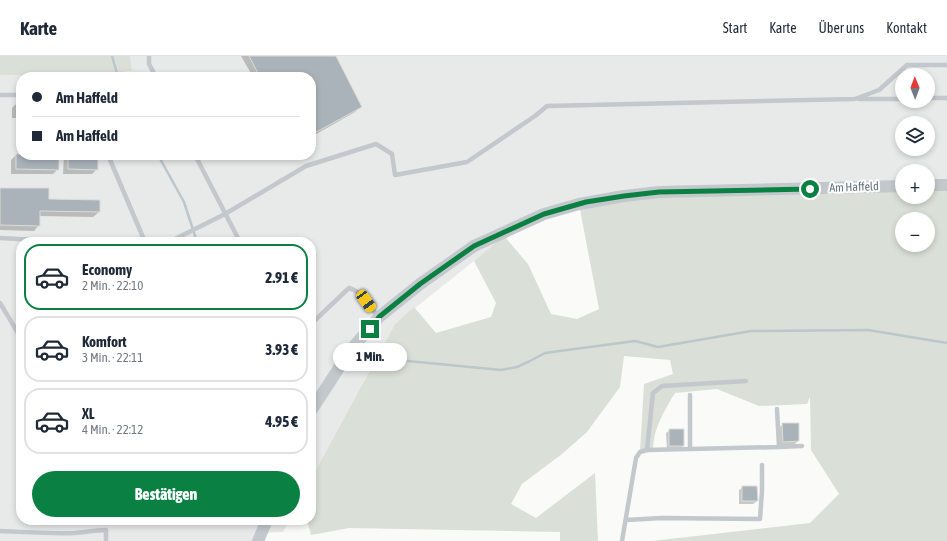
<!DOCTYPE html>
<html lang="de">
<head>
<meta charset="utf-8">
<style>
  body { margin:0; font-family:"Asap Condensed",sans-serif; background:#f6f6f7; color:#1f2937; height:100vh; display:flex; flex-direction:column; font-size:15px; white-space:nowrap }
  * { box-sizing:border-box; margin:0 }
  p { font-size:13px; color:#747a83 }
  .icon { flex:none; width:22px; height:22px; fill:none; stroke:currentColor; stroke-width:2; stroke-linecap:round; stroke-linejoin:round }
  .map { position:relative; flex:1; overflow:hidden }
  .details { position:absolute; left:16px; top:181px; width:300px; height:288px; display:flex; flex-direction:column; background:#fff; border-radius:16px; box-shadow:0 2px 6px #0003 }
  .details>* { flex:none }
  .banner { position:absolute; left:16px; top:16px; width:300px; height:88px; border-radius:16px; box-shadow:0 2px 6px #0003; display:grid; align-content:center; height:88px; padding:0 16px; background:#fff }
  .needle { width:26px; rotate:359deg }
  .fabs { position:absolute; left:895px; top:12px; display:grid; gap:8px }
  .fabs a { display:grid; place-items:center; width:40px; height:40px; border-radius:50%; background:#fff; box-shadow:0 2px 6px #0003; font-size:20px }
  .end { position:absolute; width:18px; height:18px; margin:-9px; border:5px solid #0b8043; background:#fff; box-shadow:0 0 0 2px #fff }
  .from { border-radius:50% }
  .bubble { position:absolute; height:28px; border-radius:14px; background:#fff; box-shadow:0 2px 6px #0003; font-size:13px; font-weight:800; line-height:28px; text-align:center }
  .car { position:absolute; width:12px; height:24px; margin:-12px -6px; border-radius:5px; box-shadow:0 0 3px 1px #0007; background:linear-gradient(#f5c518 24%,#345 0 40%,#f5c518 0 76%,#345 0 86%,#f5c518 0) }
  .banner b { display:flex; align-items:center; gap:14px; height:38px; font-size:15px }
  .banner b+b { border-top:1px solid #e0e1e3 }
  .banner i { width:10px; height:10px; background:#1f2937 }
  ul { padding:7px 0 0; list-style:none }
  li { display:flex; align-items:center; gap:12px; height:66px; margin:0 8px 6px; padding:0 8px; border:2px solid #e0e1e3; border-radius:16px }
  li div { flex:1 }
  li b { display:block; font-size:15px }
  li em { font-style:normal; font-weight:800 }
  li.selected { border-color:#0b8043 }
  li>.icon { width:36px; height:36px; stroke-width:1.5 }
  .button { display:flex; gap:8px; margin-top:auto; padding:8px 16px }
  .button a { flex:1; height:46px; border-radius:24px; background:#0b8043; color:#fff; font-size:16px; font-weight:800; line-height:46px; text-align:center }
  header { display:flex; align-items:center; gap:24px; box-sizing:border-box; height:56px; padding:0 20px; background:#fff; border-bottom:1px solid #e0e1e3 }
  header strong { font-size:19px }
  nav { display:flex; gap:22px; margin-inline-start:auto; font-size:14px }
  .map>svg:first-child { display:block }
  .built { fill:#e8e9e9; fill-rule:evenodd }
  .green { fill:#dadfd7; fill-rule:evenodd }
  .shadow { fill:#0003 }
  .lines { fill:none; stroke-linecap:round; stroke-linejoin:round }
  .stream { stroke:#bbc7cb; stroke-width:2.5 }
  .building { fill:#aab3b9; stroke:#dcdcda }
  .service { stroke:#c3c8cc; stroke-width:4.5 }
  .tertiary { stroke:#c3c8cc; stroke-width:12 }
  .route { stroke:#0b8043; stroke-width:5 }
  .labels { text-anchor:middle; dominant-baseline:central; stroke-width:4; stroke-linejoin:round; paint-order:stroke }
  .street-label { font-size:12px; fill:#657683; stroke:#fff }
</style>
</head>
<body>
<header>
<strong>Karte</strong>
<nav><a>Start</a><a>Karte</a><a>Über uns</a><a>Kontakt</a></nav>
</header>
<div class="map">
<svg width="947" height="485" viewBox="0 0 947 485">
  <rect width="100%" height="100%" fill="#fafaf8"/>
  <path class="built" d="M130 0H947V129H928V115H902V130L624 140 519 169 395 268 311 423V186H21V464H289L283 476 262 477 258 485H0V19L62 21H21V99H311V21H79L132 15ZM902 19H928V45H902ZM902 67H928V93H902Z"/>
  <path class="green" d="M0 0H130L132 15 79 21 0 19Z
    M928 129H947V485H652L810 467 839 438 811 394 810 341 807 348 759 350 717 333 675 337C664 355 653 373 653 394L640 396 644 328 673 318 670 304 624 300 620 331 587 376 562 398 522 428 511 448 536 462 595 417 598 485H560V476L349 472 311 479 307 464H311V423L395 268 414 251 436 277 491 261 496 247 474 205 504 180 528 208 551 258 577 263 599 253 579 148 624 140 902 130V141H928ZM902 163H928V189H902Z"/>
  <path class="shadow" d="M241 0H334L361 50 355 56 311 81V21H253Z
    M17 47H21V62H12V52Z
    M16 99 58 113 53 118H11V104Z
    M64 99H97V113L92 118H63Z
    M0 132 48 144 99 156 93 161 39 160V169L34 175 0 174Z
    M783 368 798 385 793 390 778 391 777 374Z
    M670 374 683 390 680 393H667L666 377Z
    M743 431 757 445 753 448H739V434Z"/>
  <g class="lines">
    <path class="stream" d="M112 0 118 21
      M158 99 184 146 197 186
      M369 305 387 303 501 314 517 311 528 306 545 297 635 285 658 291 751 275 868 274 947 287"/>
  </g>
  <path class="building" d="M249 0H336L362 51 311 79V21H260Z
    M17 46H21V57H17Z
    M16 98 59 99V114L16 113Z
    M68 99H98V114L68 113Z
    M0 132H49V143L100 144V156L40 155V170L0 169Z
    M782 367H799V385L783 386Z
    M669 373H684V390H669Z
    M742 430H757L758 445H742Z"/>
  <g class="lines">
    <path class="service" d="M149 0V8L156 21
      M0 39H21
      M928 42H947
      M859 43H902
      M108 99 145 186
      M195 99 240 186
      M0 182 74 186
      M169 186 225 158 306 110 376 88 392 98 395 119 467 106 535 60 547 50 855 43 879 34 907 9H947
      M0 247 21 282
      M311 268 349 232C363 236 369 251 379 261
      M777 353 779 391 802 390
      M690 393V339
      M647 394 779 391
      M626 464 662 462 760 463 762 435V409
      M0 475C25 476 50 478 75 477 86 476 96 474 106 474V485
      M622 485 636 402 640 396 647 394 653 337 662 330 746 325"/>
    <path class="tertiary" d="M928 129H947
      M311 355 350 295 379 261 420 228 474 190 544 158 579 148 624 140 659 136 902 130
      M258 485 267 464"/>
  </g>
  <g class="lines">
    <path class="route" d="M370 273 379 261 420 228 474 190 544 158 586 146 624 140 659 136 810 133"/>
  </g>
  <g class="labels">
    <g class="street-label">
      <text transform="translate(854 131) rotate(-2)">Am Haffeld</text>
    </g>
  </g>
</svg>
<div class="fabs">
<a><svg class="needle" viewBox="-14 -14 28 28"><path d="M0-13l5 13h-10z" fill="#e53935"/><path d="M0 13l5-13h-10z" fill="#747a83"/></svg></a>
<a><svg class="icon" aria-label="layers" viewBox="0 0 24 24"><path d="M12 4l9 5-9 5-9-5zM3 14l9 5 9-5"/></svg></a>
<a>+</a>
<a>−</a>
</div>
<i class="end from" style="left:810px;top:133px"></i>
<i class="end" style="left:370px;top:273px"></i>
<div class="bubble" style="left:333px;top:287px;width:74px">1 Min.</div>
<i class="car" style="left:366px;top:245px;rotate:144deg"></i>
<div class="banner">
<b><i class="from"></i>Am Haffeld</b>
<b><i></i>Am Haffeld</b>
</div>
<section class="details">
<ul>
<li class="selected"><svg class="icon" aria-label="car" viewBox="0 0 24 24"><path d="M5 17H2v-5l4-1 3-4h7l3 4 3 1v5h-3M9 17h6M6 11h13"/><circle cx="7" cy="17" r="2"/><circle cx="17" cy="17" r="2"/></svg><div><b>Economy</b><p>2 Min. · 22:10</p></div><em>2.91 €</em></li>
<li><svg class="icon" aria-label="car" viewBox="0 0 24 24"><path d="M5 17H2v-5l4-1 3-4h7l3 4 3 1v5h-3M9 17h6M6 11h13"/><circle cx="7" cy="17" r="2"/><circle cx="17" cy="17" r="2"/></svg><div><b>Komfort</b><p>3 Min. · 22:11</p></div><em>3.93 €</em></li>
<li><svg class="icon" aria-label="car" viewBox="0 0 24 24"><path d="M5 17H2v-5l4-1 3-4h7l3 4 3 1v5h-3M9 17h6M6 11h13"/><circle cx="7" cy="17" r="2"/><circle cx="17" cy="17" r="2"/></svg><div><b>XL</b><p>4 Min. · 22:12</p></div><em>4.95 €</em></li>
</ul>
<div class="button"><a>Bestätigen</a></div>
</section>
</div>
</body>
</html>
